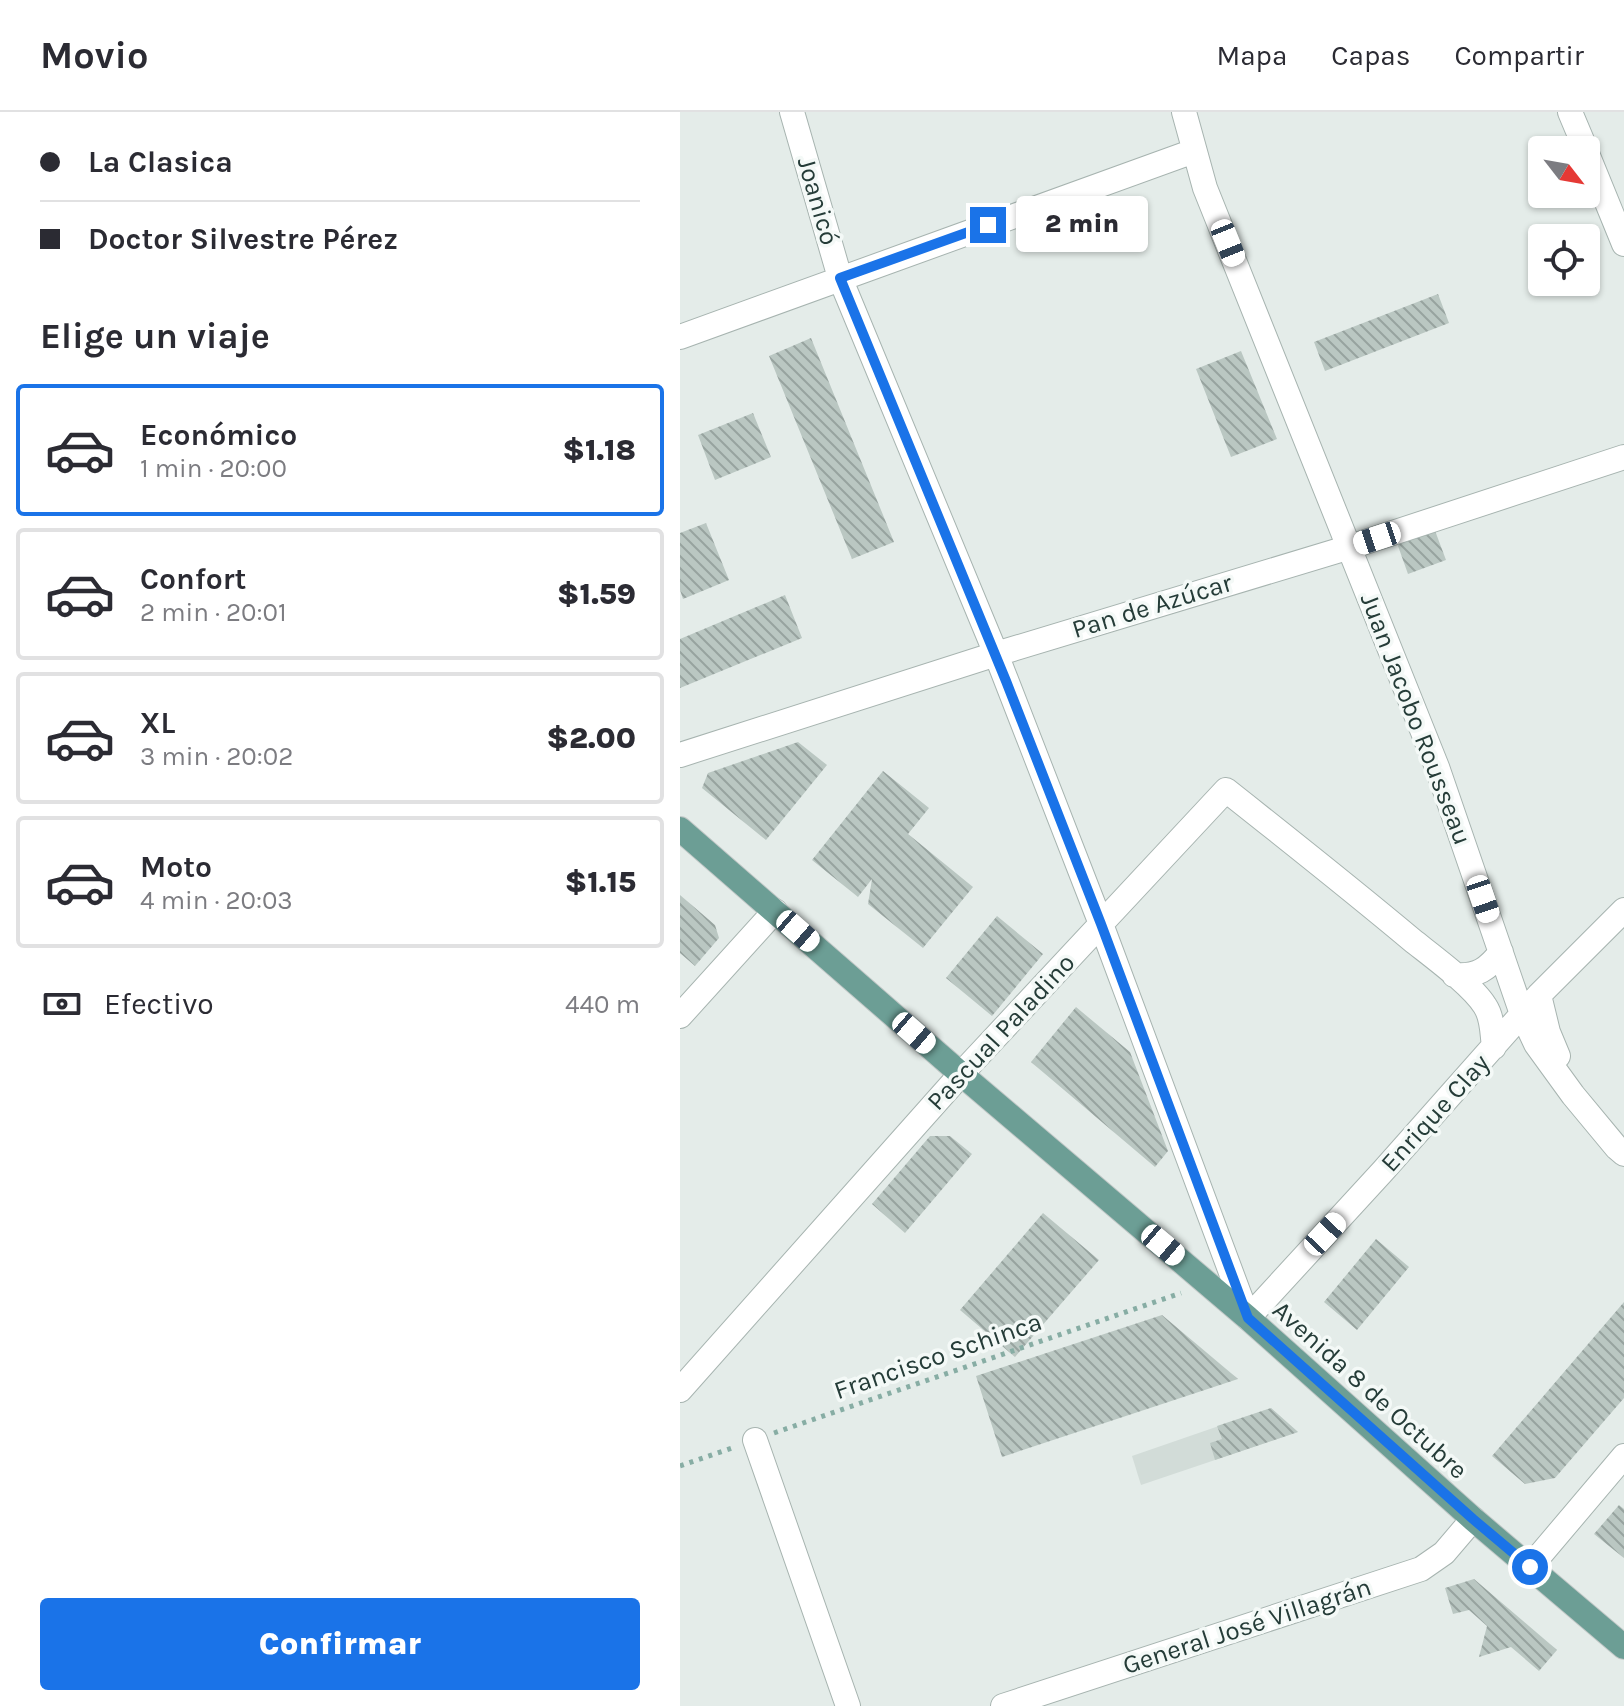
<!DOCTYPE html>
<html lang="es">
<head>
<meta charset="utf-8">
<style>
  body { margin:0; font-family:Karla,sans-serif; background:#f2f2f3; color:#2b2b33; height:100vh; display:flex; flex-direction:column; font-size:30px; white-space:nowrap }
  * { box-sizing:border-box; margin:0 }
  p { font-size:26px; color:#7c7c81 }
  .icon { flex:none; width:44px; height:44px; fill:none; stroke:currentColor; stroke-width:2; stroke-linecap:round; stroke-linejoin:round }
  .map { position:relative; flex:1; overflow:hidden }
  .details { display:flex; flex-direction:column; background:#fff; width:680px }
  .details>* { flex:none }
  .banner { display:grid; align-content:center; height:176px; padding:0 40px; background:#fff }
  .needle { width:52px; rotate:121deg }
  .buttons { position:absolute; left:848px; top:24px; display:grid; gap:16px }
  .buttons a { display:grid; place-items:center; width:72px; height:72px; border-radius:8px; background:#fff; box-shadow:0 2px 6px #0004; font-size:40px }
  .end { position:absolute; width:36px; height:36px; margin:-18px; border:10px solid #1a73e8; background:#fff; box-shadow:0 0 0 4px #fff }
  .from { border-radius:50% }
  .bubble { position:absolute; height:56px; border-radius:8px; background:#fff; box-shadow:0 2px 6px #0004; font-size:26px; font-weight:800; line-height:56px; text-align:center }
  .car { position:absolute; width:24px; height:48px; margin:-24px -12px; border-radius:10px; box-shadow:0 0 6px 2px #0007; background:linear-gradient(#fff 24%,#345 0 40%,#fff 0 76%,#345 0 86%,#fff 0) }
  .banner b { display:flex; align-items:center; gap:28px; height:76px; font-size:30px }
  .banner b+b { border-top:2px solid #e1e1e2 }
  .banner i { width:20px; height:20px; background:#2b2b33 }
  ul { padding:0; list-style:none }
  li { display:flex; align-items:center; gap:24px; height:132px; margin:0 16px 12px; padding:0 24px; border:4px solid #e1e1e2; border-radius:8px }
  li div { flex:1 }
  li b { display:block; font-size:30px }
  li em { font-style:normal; font-weight:800 }
  li.selected { border-color:#1a73e8 }
  li>.icon { width:72px; height:72px; stroke-width:1.5 }
  h2 { padding:0 40px; font-size:36px; line-height:96px }
  .pay { display:flex; align-items:center; gap:20px; height:88px; padding:0 40px; font-size:30px }
  .pay p { margin-inline-start:auto }
  .button { display:flex; gap:16px; margin-top:auto; padding:16px 40px }
  .button a { flex:1; height:92px; border-radius:8px; background:#1a73e8; color:#fff; font-size:32px; font-weight:800; line-height:92px; text-align:center }
  header { display:flex; align-items:center; gap:48px; box-sizing:border-box; height:112px; padding:0 40px; background:#fff; border-bottom:2px solid #e1e1e2 }
  header strong { font-size:38px }
  nav { display:flex; gap:44px; margin-inline-start:auto; font-size:28px }
  main { display:flex; flex:1; min-height:0 }
  .map>svg:first-child { display:block }
  .built { fill:#d2dcd8 }
  .building { fill:url(#building-back-hatch) }
  .lines { fill:none; stroke-linecap:round; stroke-linejoin:round }
  .minor-casing { stroke:#a7b4b0; stroke-width:26 }
  .major-casing { stroke:#c2c8c7; stroke-width:26 }
  .path { stroke:#87ada4; stroke-width:5; stroke-dasharray:4 6; stroke-linecap:butt }
  .minor { stroke:#fff; stroke-width:24 }
  .major { stroke:#6c9e95; stroke-width:24 }
  .route { stroke:#1a73e8; stroke-width:10 }
  .labels { text-anchor:middle; dominant-baseline:central; stroke-width:7; stroke-linejoin:round; paint-order:stroke }
  .street-label { font-size:26px; fill:#253c38; stroke:#f4f9f7 }
</style>
</head>
<body>
<header>
<strong>Movio</strong>
<nav><a>Mapa</a><a>Capas</a><a>Compartir</a></nav>
</header>
<main>
<section class="details">
<div class="banner">
<b><i class="from"></i>La Clasica</b>
<b><i></i>Doctor Silvestre Pérez</b>
</div>
<h2>Elige un viaje</h2>
<ul>
<li class="selected"><svg class="icon" aria-label="car" viewBox="0 0 24 24"><path d="M5 17H2v-5l4-1 3-4h7l3 4 3 1v5h-3M9 17h6M6 11h13"/><circle cx="7" cy="17" r="2"/><circle cx="17" cy="17" r="2"/></svg><div><b>Económico</b><p>1 min · 20:00</p></div><em>$1.18</em></li>
<li><svg class="icon" aria-label="car" viewBox="0 0 24 24"><path d="M5 17H2v-5l4-1 3-4h7l3 4 3 1v5h-3M9 17h6M6 11h13"/><circle cx="7" cy="17" r="2"/><circle cx="17" cy="17" r="2"/></svg><div><b>Confort</b><p>2 min · 20:01</p></div><em>$1.59</em></li>
<li><svg class="icon" aria-label="car" viewBox="0 0 24 24"><path d="M5 17H2v-5l4-1 3-4h7l3 4 3 1v5h-3M9 17h6M6 11h13"/><circle cx="7" cy="17" r="2"/><circle cx="17" cy="17" r="2"/></svg><div><b>XL</b><p>3 min · 20:02</p></div><em>$2.00</em></li>
<li><svg class="icon" aria-label="car" viewBox="0 0 24 24"><path d="M5 17H2v-5l4-1 3-4h7l3 4 3 1v5h-3M9 17h6M6 11h13"/><circle cx="7" cy="17" r="2"/><circle cx="17" cy="17" r="2"/></svg><div><b>Moto</b><p>4 min · 20:03</p></div><em>$1.15</em></li>
</ul>
<div class="pay"><svg class="icon" aria-label="cash" viewBox="0 0 24 24"><path d="M3 7h18v10H3z"/><circle cx="12" cy="12" r="2"/></svg>Efectivo<p>440 m</p></div>
<div class="button"><a>Confirmar</a></div>
</section>
<div class="map">
<svg width="944" height="1594" viewBox="0 0 944 1594">
  <defs>
    <pattern id="building-back-hatch" width="6" height="6" patternUnits="userSpaceOnUse" patternTransform="scale(2)"><rect width="6" height="6" fill="#bac7c2"/><path d="M-1 5l2 2M0 0l6 6M5-1l2 2" fill="none" stroke="#97a39f"/></pattern>
  </defs>
  <rect width="100%" height="100%" fill="#e4ece9"/>
  <path class="built" d="M591 1296 618 1320 461 1373 452 1344Z"/>
  <path class="building" d="M758 182 769 211 645 259 634 230Z
    M131 226 214 430 172 447 89 244Z
    M561 239 597 327 551 345 516 257Z
    M73 301 91 345 35 368 18 323Z
    M26 411 49 468 3 487 0 478V421Z
    M754 416 766 448 728 462 718 434 721 429Z
    M105 483 122 526 0 576V527Z
    M118 630 147 653 86 728 22 676 28 661Z
    M203 659 249 696 228 722 293 775 243 836 188 792 192 767 178 785 132 748Z
    M0 783 35 813 39 826 15 854 0 841Z
    M317 804 363 842 312 904 266 866Z
    M396 895 450 940 488 1039 475 1055 351 950Z
    M250 1024H270L292 1042 225 1121 192 1092Z
    M363 1101 419 1148 335 1245 280 1198Z
    M696 1127 729 1155 677 1218 644 1190Z
    M944 1190V1286L875 1366 845 1372 812 1344Z
    M482 1203 558 1267 322 1345 296 1264Z
    M591 1296 618 1320 535 1348 530 1331 542 1327 537 1314Z
    M939 1393 944 1397V1446L914 1422Z
    M794 1467 877 1538 859 1559 831 1535 799 1545 807 1514 789 1498 773 1502 765 1476Z"/>
  <g class="lines">
    <g class="minor-casing">
      <path id="minor" d="M112 0 160 166 316 542 421 812 568 1206 703 1059 859 883 944 798
        M504 0 525 76 757 655 842 902 856 932 893 983 937 1036 944 1042
        M890 0 906 38
        M906 39 944 132
        M0 225 514 39
        M0 643 316 542 670 435 944 345
        M774 863C797 865 808 857 821 840
        M859 883 868 920 878 944
        M0 904 95 799
        M0 1278 281 962 546 678C608 727 671 777 732 828 752 844 792 873 805 894 813 906 812 921 814 935
        M75 1328 168 1594
        M850 1455 944 1344
        M323 1594 741 1457 764 1441 793 1407"/>
    </g>
    <g class="major-casing">
      <path id="major" d="M0 717 281 962 568 1206 793 1407 944 1535"/>
    </g>
    <path class="path" d="M94 1321 501 1181
      M0 1354 55 1335"/>
    <use href="#minor" class="minor"/>
    <use href="#major" class="major"/>
  </g>
  <g class="lines">
    <path class="route" d="M308 113 160 166 326 569 421 812 568 1206 793 1407 850 1455"/>
  </g>
  <g class="labels">
    <g class="street-label">
      <text transform="translate(138 89) rotate(74)">Joanicó</text>
      <text transform="translate(472 494) rotate(-17)">Pan de Azúcar</text>
      <text transform="translate(736 607) rotate(69)">Juan Jacobo Rousseau</text>
      <text transform="translate(321 920) rotate(-47)">Pascual Paladino</text>
      <text transform="translate(755 1001) rotate(-48)">Enrique Clay</text>
      <text transform="translate(258 1244) rotate(-19)">Francisco Schinca</text>
      <text transform="translate(690 1278) rotate(42)">Avenida 8 de Octubre</text>
      <text transform="translate(567 1514) rotate(-18)">General José Villagrán</text>
    </g>
  </g>
</svg>
<div class="buttons">
<a><svg class="needle" viewBox="-14 -14 28 28"><path d="M0-13l5 13h-10z" fill="#e53935"/><path d="M0 13l5-13h-10z" fill="#7c7c81"/></svg></a>
<a><svg class="icon" aria-label="locate" viewBox="0 0 24 24"><circle cx="12" cy="12" r="6"/><path d="M12 2v4M12 18v4M2 12h4M18 12h4"/></svg></a>
</div>
<i class="end from" style="left:850px;top:1455px"></i>
<i class="end" style="left:308px;top:113px"></i>
<div class="bubble" style="left:336px;top:84px;width:132px">2 min</div>
<i class="car" style="left:548px;top:131px;rotate:158deg"></i>
<i class="car" style="left:697px;top:426px;rotate:252deg"></i>
<i class="car" style="left:803px;top:787px;rotate:161deg"></i>
<i class="car" style="left:118px;top:819px;rotate:131deg"></i>
<i class="car" style="left:234px;top:921px;rotate:131deg"></i>
<i class="car" style="left:645px;top:1122px;rotate:43deg"></i>
<i class="car" style="left:483px;top:1133px;rotate:130deg"></i>
</div>
</main>
</body>
</html>
